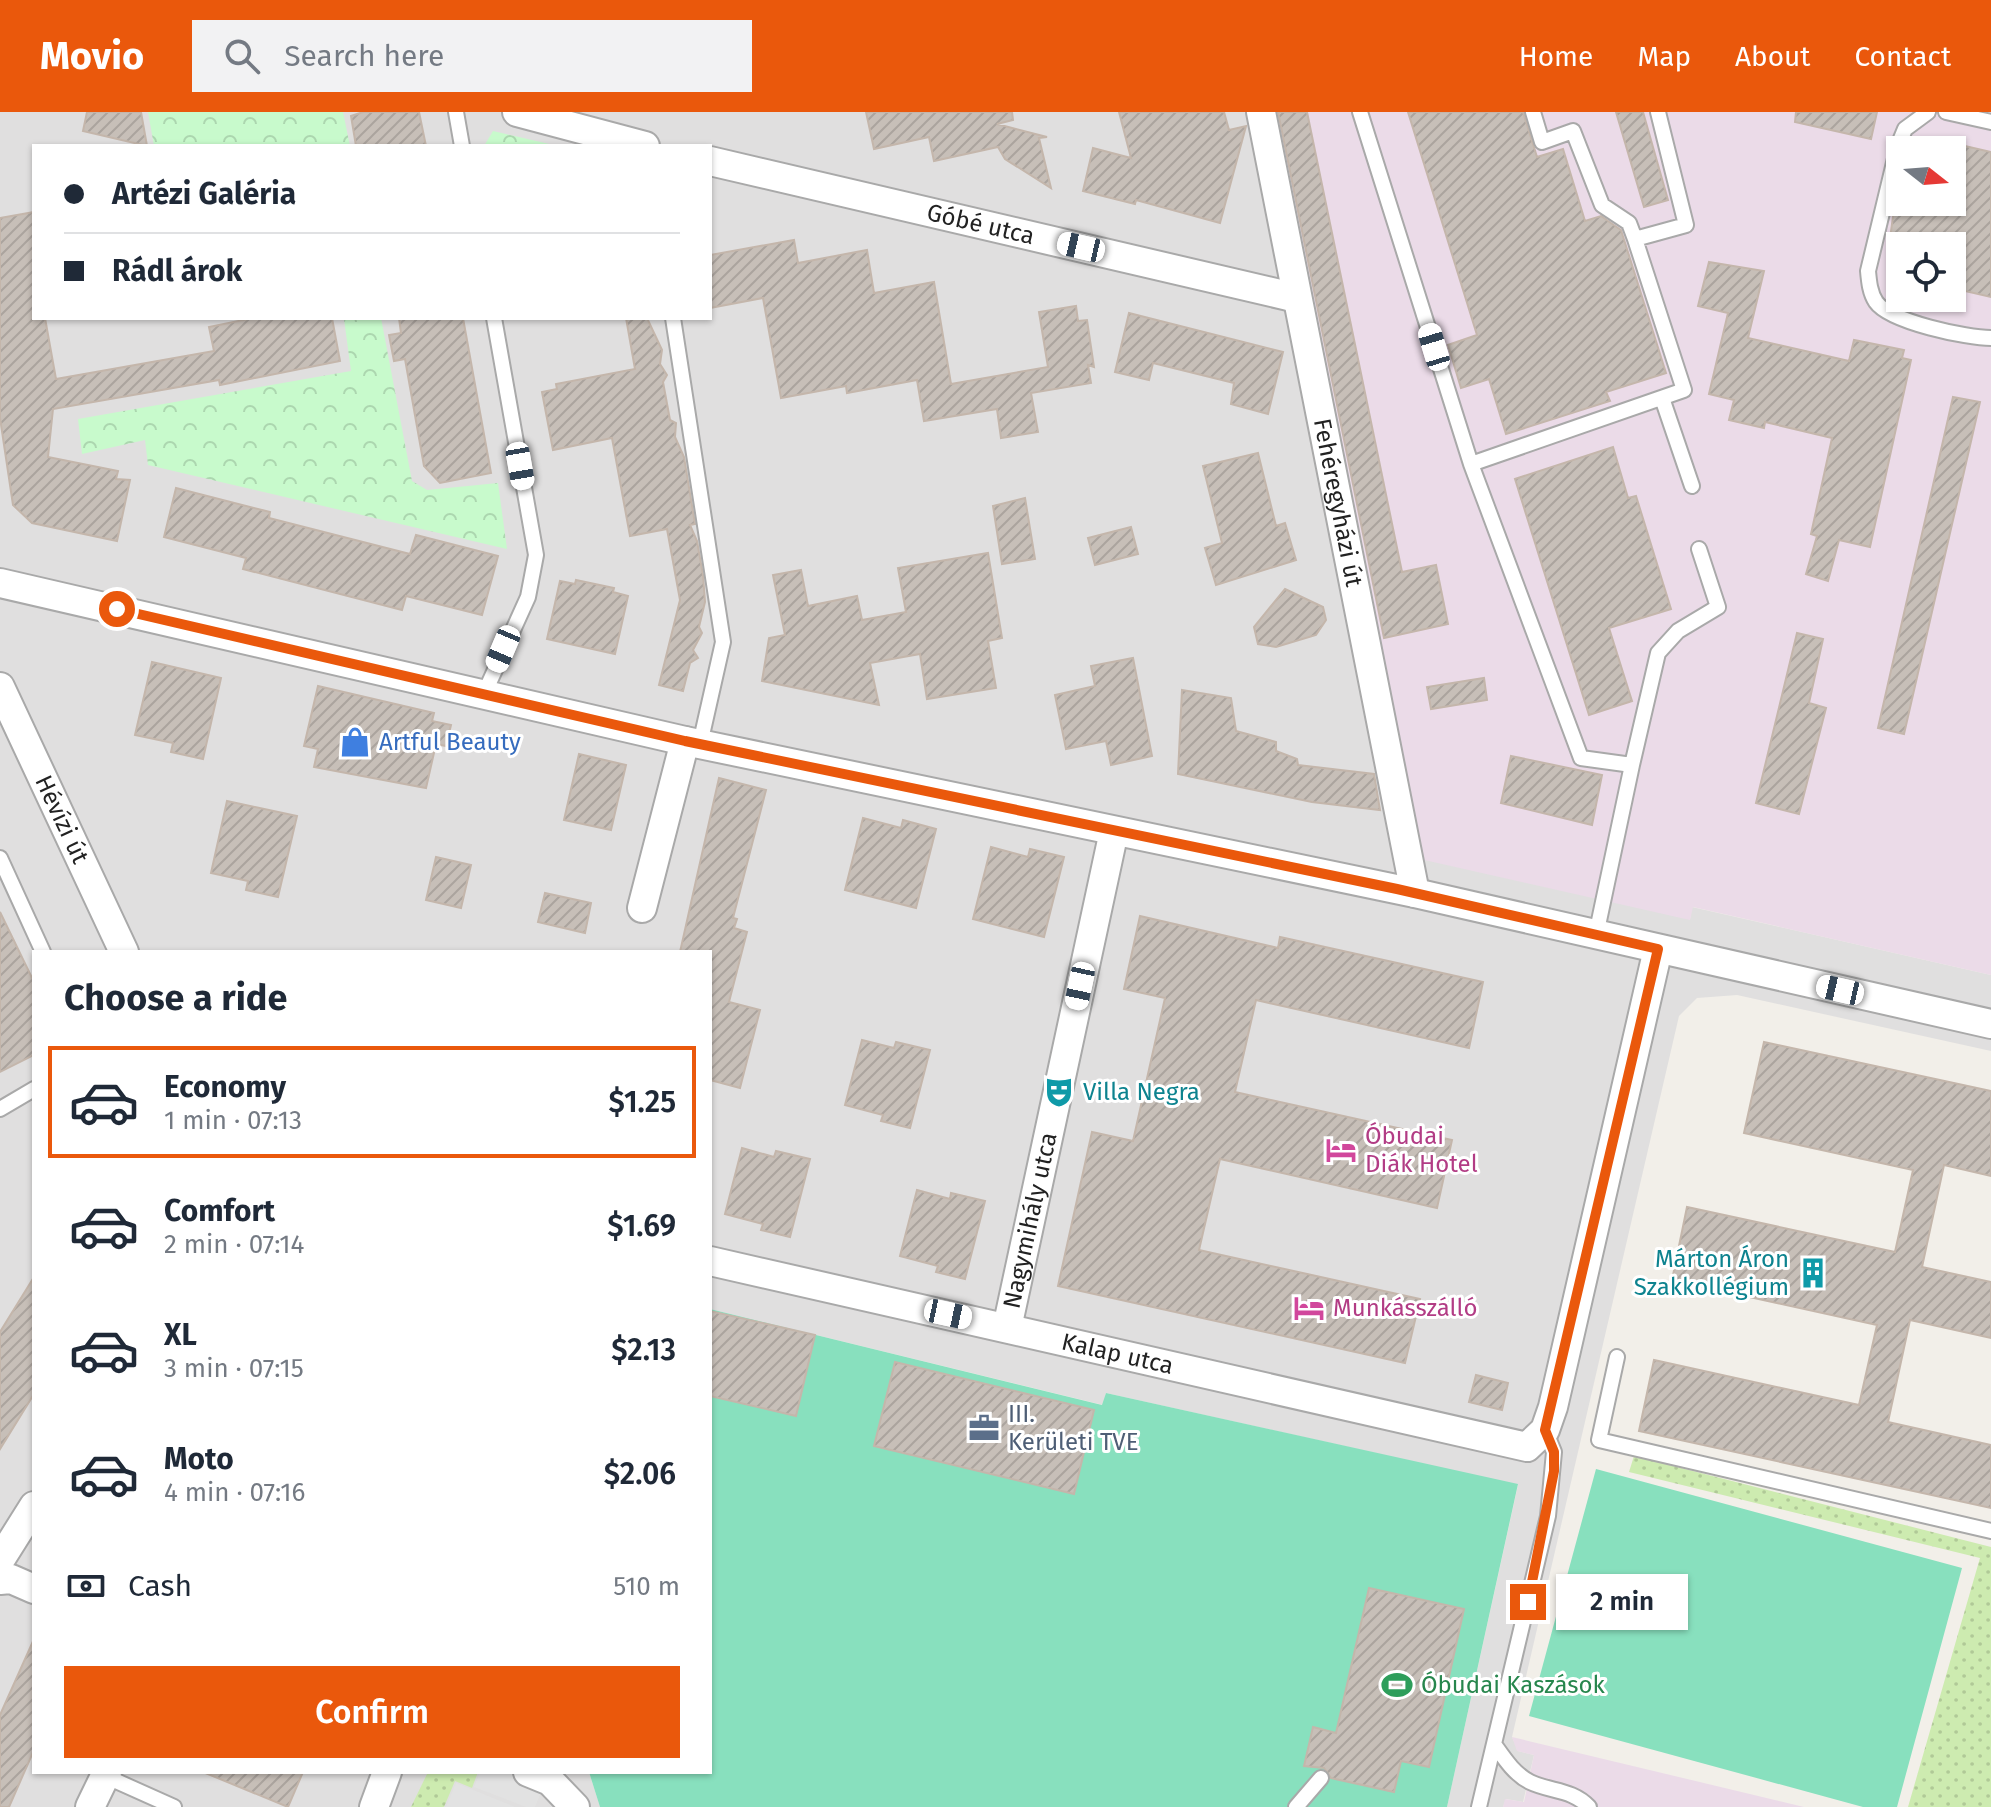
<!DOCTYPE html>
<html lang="en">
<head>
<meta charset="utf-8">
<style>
  body { margin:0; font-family:"Fira Sans",sans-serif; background:#f2f2f3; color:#1f2937; height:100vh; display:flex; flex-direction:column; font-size:30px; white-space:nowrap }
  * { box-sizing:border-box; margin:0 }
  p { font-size:26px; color:#747a83 }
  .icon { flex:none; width:44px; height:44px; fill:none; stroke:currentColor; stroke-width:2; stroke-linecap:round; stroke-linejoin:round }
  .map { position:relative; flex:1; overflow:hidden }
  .side { position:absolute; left:32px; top:838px; width:680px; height:824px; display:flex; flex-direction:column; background:#fff; border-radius:0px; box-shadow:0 2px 6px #0004 }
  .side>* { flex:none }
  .banner { position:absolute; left:32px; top:32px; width:680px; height:176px; border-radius:0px; box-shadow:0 2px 6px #0004; display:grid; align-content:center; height:176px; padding:0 32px; background:#fff }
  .needle { width:52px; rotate:107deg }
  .fabs { position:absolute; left:1886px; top:24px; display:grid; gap:16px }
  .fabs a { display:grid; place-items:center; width:80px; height:80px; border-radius:0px; background:#fff; box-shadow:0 2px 6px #0004; font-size:40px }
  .end { position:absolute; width:36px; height:36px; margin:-18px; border:10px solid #ea580c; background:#fff; box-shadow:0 0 0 4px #fff }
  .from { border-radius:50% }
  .bubble { position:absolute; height:56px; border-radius:0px; background:#fff; box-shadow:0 2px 6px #0004; font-size:26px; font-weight:600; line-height:56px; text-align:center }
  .car { position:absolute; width:24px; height:48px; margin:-24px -12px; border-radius:10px; box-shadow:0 0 6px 2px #0007; background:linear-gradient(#fff 24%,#345 0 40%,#fff 0 76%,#345 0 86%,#fff 0) }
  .banner b { display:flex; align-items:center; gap:28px; height:76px; font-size:30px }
  .banner b+b { border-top:2px solid #e0e1e3 }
  .banner i { width:20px; height:20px; background:#1f2937 }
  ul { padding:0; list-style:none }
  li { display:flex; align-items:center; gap:24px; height:112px; margin:0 16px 12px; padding:0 16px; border:4px solid transparent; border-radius:0px }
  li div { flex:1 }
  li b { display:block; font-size:30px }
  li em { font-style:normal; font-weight:600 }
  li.active { border-color:#ea580c }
  li>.icon { width:72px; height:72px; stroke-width:1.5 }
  h2 { padding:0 32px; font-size:36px; line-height:96px }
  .pay { display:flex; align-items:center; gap:20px; height:88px; padding:0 32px; font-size:30px }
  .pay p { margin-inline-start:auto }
  .action { display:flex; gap:16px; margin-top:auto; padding:16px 32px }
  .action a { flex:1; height:92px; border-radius:0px; background:#ea580c; color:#fff; font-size:32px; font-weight:600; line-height:92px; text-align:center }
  header { display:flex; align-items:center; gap:48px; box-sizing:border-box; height:112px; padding:0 40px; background:#ea580c; color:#fff }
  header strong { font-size:38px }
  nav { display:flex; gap:44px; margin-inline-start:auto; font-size:28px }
  .search { width:560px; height:72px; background:#f2f2f3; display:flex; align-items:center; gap:20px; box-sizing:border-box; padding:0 28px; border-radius:0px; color:#747a83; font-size:30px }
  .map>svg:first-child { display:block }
  .residential { fill:#e0dfdf; fill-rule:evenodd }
  .industrial { fill:#ebdbe8; fill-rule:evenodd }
  .grass { fill:url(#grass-dots) }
  .park { fill:url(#park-crowns) }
  .pitch { fill:#88e0be }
  .parking { fill:#e2e2e2 }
  .building { fill:url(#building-hatch); stroke:#c4b6ab; stroke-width:2 }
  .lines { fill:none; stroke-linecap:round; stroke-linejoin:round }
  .service-casing { stroke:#a9a9a9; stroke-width:18 }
  .minor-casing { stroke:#a9a9a9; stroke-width:32 }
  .service { stroke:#fff; stroke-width:14 }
  .minor { stroke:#fff; stroke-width:28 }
  .route { stroke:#ea580c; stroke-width:10 }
  .labels { text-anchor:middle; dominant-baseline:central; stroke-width:6; stroke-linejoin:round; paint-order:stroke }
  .street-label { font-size:24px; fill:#222; stroke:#fff }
  .shop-label { font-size:24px; fill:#366cbe; stroke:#fff; text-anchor:start }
  .culture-label { font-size:24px; fill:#0d838f; stroke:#fff; text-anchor:start }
  .hotel-label { font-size:24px; fill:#b23c85; stroke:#fff; text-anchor:start }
  .service-label { font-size:24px; fill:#4e5e75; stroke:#fff; text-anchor:start }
  .leisure-label { font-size:24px; fill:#27864d; stroke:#fff; text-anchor:start }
</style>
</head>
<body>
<header>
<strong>Movio</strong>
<div class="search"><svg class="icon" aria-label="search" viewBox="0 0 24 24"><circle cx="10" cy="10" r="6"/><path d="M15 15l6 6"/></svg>Search here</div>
<nav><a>Home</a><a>Map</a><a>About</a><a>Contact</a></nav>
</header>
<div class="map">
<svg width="1991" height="1695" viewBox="0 0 1991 1695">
  <defs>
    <pattern id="grass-dots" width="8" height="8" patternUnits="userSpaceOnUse" patternTransform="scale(2)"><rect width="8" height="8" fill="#cdebb0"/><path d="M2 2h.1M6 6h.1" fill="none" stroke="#b0c997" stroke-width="1.8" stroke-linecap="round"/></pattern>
    <pattern id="park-crowns" width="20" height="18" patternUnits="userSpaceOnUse" patternTransform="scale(2)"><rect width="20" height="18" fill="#c8facc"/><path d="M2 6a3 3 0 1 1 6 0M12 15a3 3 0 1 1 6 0" fill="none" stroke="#acd6af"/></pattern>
    <pattern id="building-hatch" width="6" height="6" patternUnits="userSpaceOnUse" patternTransform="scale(2)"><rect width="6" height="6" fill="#c7bfb8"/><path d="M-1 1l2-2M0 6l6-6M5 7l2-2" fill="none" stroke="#aba49e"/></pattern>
  </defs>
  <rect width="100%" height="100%" fill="#f2efe9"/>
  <path class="residential" d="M0 0H1269L1690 807 1692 795 1991 863V939L1737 883 1697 886 1679 904 1512 1625 1518 1639 1534 1643 1523 1690 1506 1687 1503 1695H1447L1518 1373 1106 1281 1103 1293 710 1197V840H34V1660H589L600 1695H0ZM34 34H710V206H34Z"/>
  <path class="industrial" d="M1269 0H1991V863L1693 795 1690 808 1420 747ZM1900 38H1952V90H1900ZM1900 134H1952V186H1900Z
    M1512 1625 1804 1695H1503L1505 1687 1524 1690 1534 1643 1517 1639Z"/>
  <path class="grass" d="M1634 1344 1991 1435V1695H1908L1980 1446 1629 1360Z
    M428 1660H478L472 1676 455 1669 444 1695H411Z"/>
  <path class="park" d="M148 0H343L350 34H154Z
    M493 19 558 34H484Z
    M381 206 412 369 427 378 498 371 507 437 148 353 145 328 82 342 78 307 351 259 344 207Z"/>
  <path class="pitch" d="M710 1197 1102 1293 1106 1281 1518 1372 1447 1695H600L589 1660H710Z
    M1596 1357 1962 1456 1897 1695H1863L1529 1604Z"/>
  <path class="parking" d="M480 1660H549L535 1695H526L474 1675Z
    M456 1671 515 1695H446Z"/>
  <path class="building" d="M87 0H141L147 34 83 19Z
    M363 0H419L426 34H356L351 4Z
    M866 0H1012L1013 8 997 12 1047 25 1039 26 1051 76 1005 47 998 35 934 49 929 25 874 37Z
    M1119 0H1224L1229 18 1246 14 1220 111 1136 88 1135 92 1083 79 1093 36 1131 46Z
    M1278 0H1307L1402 460 1436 453 1448 512 1384 526Z
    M1408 0H1523L1537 45 1563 37 1585 109 1601 104 1621 118 1666 261 1606 280 1610 289 1506 322 1489 267 1461 276 1448 233 1477 223Z
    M1616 0H1643L1668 88 1644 95Z
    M1796 0H1877L1871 27 1795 10Z
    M1952 31 1991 40V185L1952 176V134H1889L1895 90H1952Z
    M34 100V206H45L56 267 214 239 209 215 253 206H332L340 249 220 273 219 268 53 297 48 345 118 359 116 367 130 368 117 429 32 411 13 393 0 306V106Z
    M794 128 798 151 867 138 874 181 934 170 951 272 1048 255 1039 200 1076 194 1078 209 1087 208 1094 255 1088 253 1091 271 1031 281 1038 320 1001 326 997 297 924 309 917 268 847 281 846 274 781 286 763 186 710 196V143Z
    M1709 150 1764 159 1748 226 1849 249 1854 228 1904 238 1902 246 1911 248 1870 435 1839 428 1828 469 1806 462 1817 424 1811 422 1832 326 1765 310 1764 316 1729 308 1734 288 1709 282 1728 201 1698 194Z
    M1129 201 1283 240 1268 302 1231 292 1234 271 1153 251 1149 268 1115 260Z
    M399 206H463L491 361 440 371 424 354 405 247 394 249 389 223 401 221Z
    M626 206H647L662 238 660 252 667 263 663 270 670 308 676 311 675 325 684 345 695 412 690 413 697 429 703 463 705 490 699 515 702 521 693 538 698 546 690 551 683 579 659 573 680 488 667 417 630 424 612 326 553 338 542 280 557 277 556 272 635 257Z
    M1953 285 1980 290 1904 622 1878 616Z
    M1613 335 1628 386 1636 384 1671 497 1609 516 1632 589 1589 603 1515 367Z
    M1258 341 1276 414 1285 411 1296 448 1216 473 1205 436 1222 431 1203 354Z
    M176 376 270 400 269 406 410 442 416 423 498 444 482 503 406 484 402 498 243 457 246 446 164 425Z
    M1025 386 1035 447 1002 452 993 394Z
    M1131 415 1138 442 1095 453 1088 426Z
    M988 441 1002 526 988 529 996 576 927 587 920 542 870 551 879 593 762 569 769 526 785 523 773 463 801 458 808 494 857 484 862 508 906 500 898 456Z
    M576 468 614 476 613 480 628 484 615 542 547 527 560 469 575 472Z
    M1285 477 1323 495 1326 508 1316 523 1276 535 1258 532 1254 515Z
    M1797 521 1823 527 1809 591 1826 596 1799 702 1756 691Z
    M1133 546 1152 644 1111 653 1106 629 1066 637 1055 583 1095 574 1091 554Z
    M152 550 221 566 203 647 171 640 173 631 135 623Z
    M1484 566 1487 588 1431 597 1427 575Z
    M318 574 434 601 432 609 451 613 446 634 436 632 426 676 314 655 318 637 304 634Z
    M1182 578 1231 586 1236 619 1276 630V639L1297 647 1298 653 1374 662 1380 698 1312 690 1178 662Z
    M579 642 626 653 611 718 564 708Z
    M1511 644 1602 663 1592 713 1501 691Z
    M719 666 766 678 733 806 737 807 734 816 747 820 729 890 760 898 740 976 710 968V840H680Z
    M227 689 297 704 278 785 246 778 248 769 211 761Z
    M863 706 901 716 903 708 936 717 916 796 845 778Z
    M991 735 1028 745 1030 737 1064 745 1044 825 973 807Z
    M436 745 471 753 461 796 426 788Z
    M545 781 591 791 585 821 538 810Z
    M0 800 34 870V943L0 960Z
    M1140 804 1278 836 1280 825 1483 870 1469 936 1256 888 1235 980 1452 1028 1437 1096 1220 1047 1199 1138 1420 1187 1405 1251 1058 1174 1092 1020 1133 1029 1165 886 1124 877Z
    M862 928 894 936 896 930 930 938 910 1016 881 1009 883 1003 845 993Z
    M1764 930 1991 979V1064L1944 1053 1922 1155 1991 1170V1226L1910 1208 1888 1310 1991 1333V1396L1639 1319 1654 1248 1859 1293 1877 1213 1672 1168 1687 1095 1895 1140 1913 1058 1744 1021Z
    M742 1036 774 1045 776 1039 810 1047 790 1125 761 1118 763 1112 725 1102Z
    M917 1078 950 1087 951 1081 985 1089 965 1167 936 1160 938 1154 900 1144Z
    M34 1165V1282L0 1337V1220Z
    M710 1199 815 1223 796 1304 710 1284Z
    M895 1250 1094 1298 1074 1382 874 1334Z
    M1476 1263 1508 1271 1502 1298 1469 1290Z
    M1369 1476 1464 1497 1429 1655 1401 1649 1394 1680 1331 1666 1324 1656 1304 1654 1313 1615 1336 1621Z
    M34 1527V1638L9 1695H0V1603Z
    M203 1660H303L288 1695Z"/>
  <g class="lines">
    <g class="service-casing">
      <path id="service" d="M456 0 462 34
        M1360 0 1471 352 1581 646 1632 653 1596 823
        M1928 0 1905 17 1898 34 1868 159C1869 170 1870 181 1876 190 1890 210 1967 226 1991 226
        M1946 0 1991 10
        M1635 127 1686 113 1658 0
        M673 206 723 530 700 632
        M1662 286 1692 374
        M1471 352 1684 278 1635 127 1629 111 1602 93 1573 19 1542 30 1533 0
        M484 582 528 485 536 443 494 206
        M1632 653 1658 541 1678 519 1718 495 1699 437
        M0 746 43 840
        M0 997 34 977
        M1617 1245 1599 1328 1991 1419
        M1494 1632C1504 1646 1514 1662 1530 1670 1551 1680 1572 1677 1589 1695
        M105 1664 174 1695
        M1296 1695 1321 1666
        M1479 1695 1548 1404 1554 1340 1545 1318"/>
    </g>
    <g class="minor-casing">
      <g id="minor">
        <path d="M517 0 645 34"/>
        <path id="s1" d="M1261 0 1415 781"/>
        <path id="s2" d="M710 49 1297 186"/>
        <path d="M0 471 685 629 1415 781 1991 912"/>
        <path id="s3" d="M0 575 124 840"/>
        <path d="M642 796 685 629"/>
        <path id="s4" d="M710 1149 1527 1335 1545 1318 1553 1295 1658 837"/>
        <path id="s5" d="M1007 1216 1114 719"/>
        <path d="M0 1448 34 1394"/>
        <path d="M0 1468 11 1467 34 1477"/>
        <path d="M528 1660 550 1669 575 1695"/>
        <path d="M90 1695 107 1660"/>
        <path d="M374 1695 387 1660"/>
      </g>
    </g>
    <use href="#service" class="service"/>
    <use href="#minor" class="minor"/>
  </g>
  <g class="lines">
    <path class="route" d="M117 497 685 629 1397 777 1658 837 1545 1318 1554 1340V1359L1528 1490"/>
  </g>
  <defs>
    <g id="shop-bare" transform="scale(2.4)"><path d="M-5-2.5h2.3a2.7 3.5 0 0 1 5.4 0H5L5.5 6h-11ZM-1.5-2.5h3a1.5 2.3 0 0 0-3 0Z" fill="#3f7fe0" stroke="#fff" stroke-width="2.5" paint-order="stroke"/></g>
    <g id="theatre-bare" transform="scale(2.4)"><path d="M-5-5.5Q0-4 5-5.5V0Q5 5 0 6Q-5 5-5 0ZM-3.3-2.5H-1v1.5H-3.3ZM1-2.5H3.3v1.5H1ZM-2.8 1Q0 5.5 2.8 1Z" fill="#0f9aa8" stroke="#fff" stroke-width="2.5" paint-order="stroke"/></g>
    <g id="hotel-bare" transform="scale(2.4)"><path d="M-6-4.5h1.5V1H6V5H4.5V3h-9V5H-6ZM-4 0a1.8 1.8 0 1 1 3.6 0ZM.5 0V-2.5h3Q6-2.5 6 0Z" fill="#d1479c" stroke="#fff" stroke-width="2.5" paint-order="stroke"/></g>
    <g id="building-bare" transform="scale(2.4)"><path d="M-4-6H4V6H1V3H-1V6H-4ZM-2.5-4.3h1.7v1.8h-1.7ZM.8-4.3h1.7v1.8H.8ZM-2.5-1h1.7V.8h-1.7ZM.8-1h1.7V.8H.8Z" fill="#0f9aa8" stroke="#fff" stroke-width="2.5" paint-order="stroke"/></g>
    <g id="office-bare" transform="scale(2.4)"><path d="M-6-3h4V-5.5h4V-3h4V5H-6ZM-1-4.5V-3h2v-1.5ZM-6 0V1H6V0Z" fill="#5c6f8a" stroke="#fff" stroke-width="2.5" paint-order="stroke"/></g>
    <g id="stadium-bare" transform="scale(2.4)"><path d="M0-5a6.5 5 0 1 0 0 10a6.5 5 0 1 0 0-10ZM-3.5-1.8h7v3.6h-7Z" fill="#2e9e5b" stroke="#fff" stroke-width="2.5" paint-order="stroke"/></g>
  </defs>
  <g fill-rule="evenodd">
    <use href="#shop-bare" x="355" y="630"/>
    <use href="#theatre-bare" x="1059" y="980"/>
    <use href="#hotel-bare" x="1341" y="1038"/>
    <use href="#building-bare" x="1813" y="1161"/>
    <use href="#hotel-bare" x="1309" y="1196"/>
    <use href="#office-bare" x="984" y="1316"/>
    <use href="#stadium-bare" x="1397" y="1573"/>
  </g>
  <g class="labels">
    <g class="street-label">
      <text stroke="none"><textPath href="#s2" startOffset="278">Góbé utca</textPath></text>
      <text stroke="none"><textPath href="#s1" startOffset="398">Fehéregyházi út</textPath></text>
      <text stroke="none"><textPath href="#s3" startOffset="146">Hévízi út</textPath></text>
      <text stroke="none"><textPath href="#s5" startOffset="110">Nagymihály utca</textPath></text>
      <text stroke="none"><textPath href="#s4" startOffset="418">Kalap utca</textPath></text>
    </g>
    <g class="shop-label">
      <text x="379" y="630">Artful Beauty</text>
    </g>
    <g class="culture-label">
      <text x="1083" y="980">Villa Negra</text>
      <text x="1789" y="1147" text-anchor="end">Márton Áron<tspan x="1789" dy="28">Szakkollégium</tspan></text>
    </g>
    <g class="hotel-label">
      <text x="1365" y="1024">Óbudai<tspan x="1365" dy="28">Diák Hotel</tspan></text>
      <text x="1333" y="1196">Munkásszálló</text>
    </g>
    <g class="service-label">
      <text x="1008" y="1302">III.<tspan x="1008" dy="28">Kerületi TVE</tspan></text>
    </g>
    <g class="leisure-label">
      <text x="1421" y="1573">Óbudai Kaszások</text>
    </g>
  </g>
</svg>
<div class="fabs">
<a><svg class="needle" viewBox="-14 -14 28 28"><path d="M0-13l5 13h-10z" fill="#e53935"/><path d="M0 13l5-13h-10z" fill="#747a83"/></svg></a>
<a><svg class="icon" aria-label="locate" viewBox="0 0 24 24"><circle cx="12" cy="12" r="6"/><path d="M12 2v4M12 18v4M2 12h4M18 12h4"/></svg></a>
</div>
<i class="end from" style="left:117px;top:497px"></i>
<i class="end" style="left:1528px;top:1490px"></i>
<div class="bubble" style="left:1556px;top:1462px;width:132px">2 min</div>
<i class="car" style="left:1081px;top:135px;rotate:283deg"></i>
<i class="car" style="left:1434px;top:235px;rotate:343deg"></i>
<i class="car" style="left:520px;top:354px;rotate:170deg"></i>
<i class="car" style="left:503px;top:537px;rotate:203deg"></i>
<i class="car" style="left:1080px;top:874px;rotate:192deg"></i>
<i class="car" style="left:1840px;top:878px;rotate:283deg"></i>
<i class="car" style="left:948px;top:1202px;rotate:102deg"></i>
<div class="banner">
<b><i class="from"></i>Artézi Galéria</b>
<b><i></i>Rádl árok</b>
</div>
<section class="side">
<h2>Choose a ride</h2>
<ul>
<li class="active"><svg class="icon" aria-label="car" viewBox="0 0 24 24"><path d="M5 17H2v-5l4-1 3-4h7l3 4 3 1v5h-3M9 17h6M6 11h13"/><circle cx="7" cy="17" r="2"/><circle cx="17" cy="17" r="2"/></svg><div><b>Economy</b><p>1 min · 07:13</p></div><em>$1.25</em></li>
<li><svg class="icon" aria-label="car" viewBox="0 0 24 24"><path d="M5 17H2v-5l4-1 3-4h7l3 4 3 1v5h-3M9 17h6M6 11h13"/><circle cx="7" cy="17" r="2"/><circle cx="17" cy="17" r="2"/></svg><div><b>Comfort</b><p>2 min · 07:14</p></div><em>$1.69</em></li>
<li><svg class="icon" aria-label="car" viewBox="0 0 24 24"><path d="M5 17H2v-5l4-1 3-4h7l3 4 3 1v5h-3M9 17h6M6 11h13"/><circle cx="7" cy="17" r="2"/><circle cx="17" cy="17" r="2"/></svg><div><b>XL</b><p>3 min · 07:15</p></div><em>$2.13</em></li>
<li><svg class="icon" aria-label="car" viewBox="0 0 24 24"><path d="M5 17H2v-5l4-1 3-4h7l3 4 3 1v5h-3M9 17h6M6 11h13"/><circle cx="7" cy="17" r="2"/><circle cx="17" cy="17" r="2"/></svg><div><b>Moto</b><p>4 min · 07:16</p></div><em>$2.06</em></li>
</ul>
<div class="pay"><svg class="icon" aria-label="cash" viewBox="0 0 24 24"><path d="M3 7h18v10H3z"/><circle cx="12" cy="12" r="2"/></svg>Cash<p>510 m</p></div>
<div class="action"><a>Confirm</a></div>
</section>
</div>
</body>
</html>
